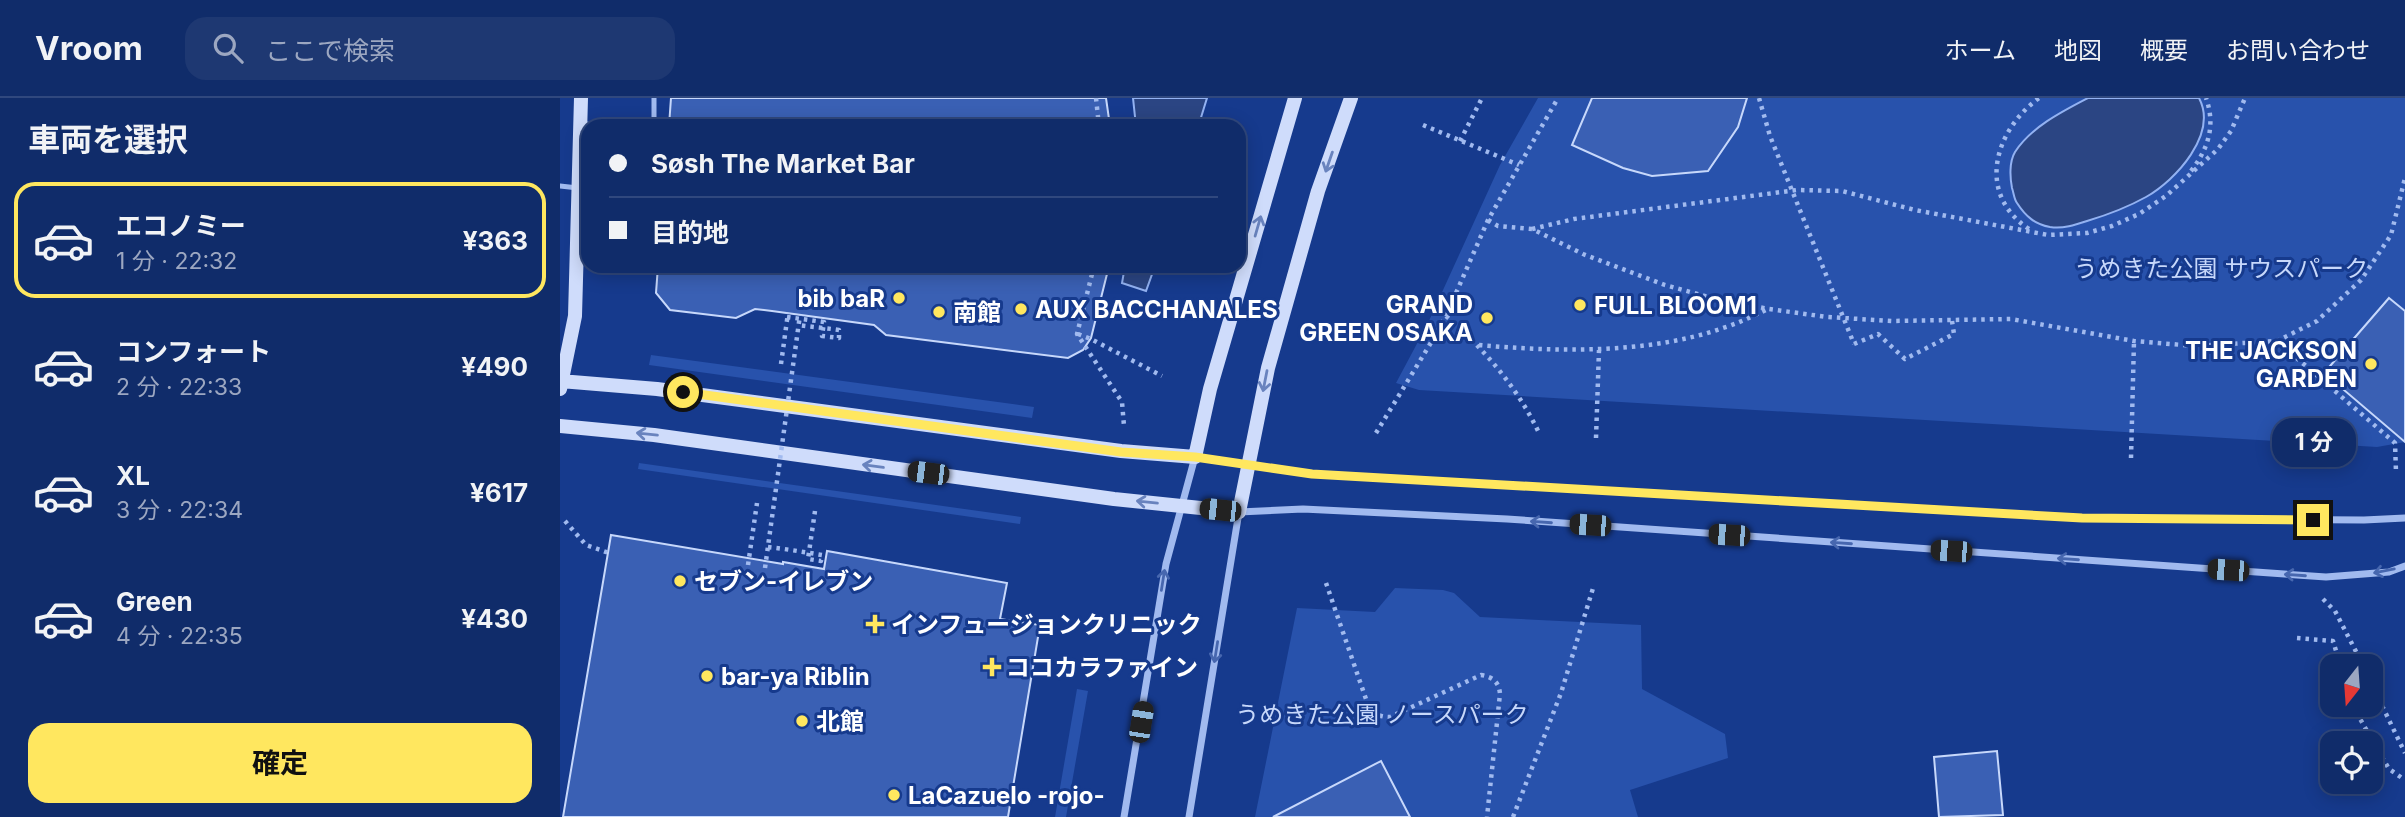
<!DOCTYPE html>
<html lang="ja">
<head>
<meta charset="utf-8">
<style>
  body { margin:0; font-family:Inter,"Noto Sans JP",sans-serif; background:#1e3872; color:#f1f3f6; height:100vh; display:flex; flex-direction:column; font-size:26px; white-space:nowrap }
  * { box-sizing:border-box; margin:0 }
  p { font-size:23px; color:#9ca7c1 }
  .icon { flex:none; width:38px; height:38px; fill:none; stroke:currentColor; stroke-width:2; stroke-linecap:round; stroke-linejoin:round }
  .map { position:relative; flex:1; overflow:hidden }
  .panel { display:flex; flex-direction:column; background:#102c6a; width:560px }
  .panel>* { flex:none }
  .hud { position:absolute; left:21px; top:21px; width:665px; height:154px; border-radius:21px; box-shadow:0 4px 18px #0003,0 0 0 2px #30487e; display:grid; align-content:center; height:154px; padding:0 28px; background:#102c6a }
  .needle { width:46px; rotate:197deg }
  .buttons { position:absolute; left:1760px; top:556px; display:grid; gap:14px }
  .buttons a { display:grid; place-items:center; width:63px; height:63px; border-radius:14px; background:#102c6a; box-shadow:0 4px 18px #0003,0 0 0 2px #30487e; font-size:35px }
  .end { position:absolute; width:32px; height:32px; margin:-16px; border:9px solid #ffe75f; background:#111; box-shadow:0 0 0 4px #111 }
  .from { border-radius:50% }
  .bubble { position:absolute; height:49px; border-radius:21px; background:#102c6a; box-shadow:0 4px 18px #0003,0 0 0 2px #30487e; font-size:23px; font-weight:700; line-height:49px; text-align:center }
  .car { position:absolute; width:21px; height:42px; margin:-21px -10px; border-radius:9px; box-shadow:0 0 5px 2px #0007; background:linear-gradient(#222 24%,#8ab4d8 0 40%,#222 0 76%,#8ab4d8 0 86%,#222 0) }
  .hud b { display:flex; align-items:center; gap:24px; height:66px; font-size:26px }
  .hud b+b { border-top:2px solid #30487e }
  .hud i { width:18px; height:18px; background:#f1f3f6 }
  ul { padding:0; list-style:none }
  li { display:flex; align-items:center; gap:21px; height:116px; margin:0 14px 10px; padding:0 14px; border:4px solid transparent; border-radius:21px }
  li div { flex:1 }
  li b { display:block; font-size:26px }
  li em { font-style:normal; font-weight:700 }
  li.selected { border-color:#ffe75f }
  li>.icon { width:63px; height:63px; stroke-width:1.5 }
  h2 { padding:0 28px; font-size:32px; line-height:84px }
  .cta { display:flex; gap:14px; margin-top:auto; padding:14px 28px }
  .cta a { flex:1; height:80px; border-radius:21px; background:#ffe75f; color:#111; font-size:28px; font-weight:700; line-height:80px; text-align:center }
  header { display:flex; align-items:center; gap:42px; box-sizing:border-box; height:98px; padding:0 35px; background:#102c6a; border-bottom:2px solid #30487e }
  header strong { font-size:33px }
  nav { display:flex; gap:38px; margin-inline-start:auto; font-size:24px }
  .search { width:490px; height:63px; background:#1e3872; display:flex; align-items:center; gap:18px; box-sizing:border-box; padding:0 24px; border-radius:21px; color:#9ca7c1; font-size:26px }
  main { display:flex; flex:1; min-height:0 }
  .map>svg:first-child { display:block }
  .green { fill:#2852ac }
  .water { fill:#2b4583; stroke:#93b2f2; stroke-width:2 }
  .building { fill:#3a60b4; stroke:#c7d8fb; stroke-width:2 }
  .lines { fill:none; stroke-linecap:round; stroke-linejoin:round }
  .path { stroke:#a1baef; stroke-width:4.5; stroke-dasharray:3.5 5; stroke-linecap:butt }
  .lane { stroke:#a1baef; stroke-width:5 }
  .street { stroke:#a1baef; stroke-width:7 }
  .secondary { stroke:#cfdcfb; stroke-width:14 }
  .path-bridge { stroke:#a1baef; stroke-width:4.5; stroke-dasharray:3.5 5; stroke-linecap:butt }
  .oneway { stroke:#6983be }
  .oneway2 { stroke:#4767af }
  .route { stroke:#ffe75f; stroke-width:9 }
  .poi-dot { fill:#ffe75f; stroke:#163a8d; stroke-width:2.5 }
  .labels { text-anchor:middle; dominant-baseline:central; stroke-width:6; stroke-linejoin:round; paint-order:stroke }
  .park-label { font-size:24px; fill:#c7d8fb; stroke:#163a8d }
  .poi-label { font-size:24px; font-weight:bold; fill:#fff; stroke:#163a8d; text-anchor:start }
</style>
</head>
<body>
<header>
<strong>Vroom</strong>
<div class="search"><svg class="icon" aria-label="search" viewBox="0 0 24 24"><circle cx="10" cy="10" r="6"/><path d="M15 15l6 6"/></svg>ここで検索</div>
<nav><a>ホーム</a><a>地図</a><a>概要</a><a>お問い合わせ</a></nav>
</header>
<main>
<section class="panel">
<h2>車両を選択</h2>
<ul>
<li class="selected"><svg class="icon" aria-label="car" viewBox="0 0 24 24"><path d="M5 17H2v-5l4-1 3-4h7l3 4 3 1v5h-3M9 17h6M6 11h13"/><circle cx="7" cy="17" r="2"/><circle cx="17" cy="17" r="2"/></svg><div><b>エコノミー</b><p>1 分 · 22:32</p></div><em>¥363</em></li>
<li><svg class="icon" aria-label="car" viewBox="0 0 24 24"><path d="M5 17H2v-5l4-1 3-4h7l3 4 3 1v5h-3M9 17h6M6 11h13"/><circle cx="7" cy="17" r="2"/><circle cx="17" cy="17" r="2"/></svg><div><b>コンフォート</b><p>2 分 · 22:33</p></div><em>¥490</em></li>
<li><svg class="icon" aria-label="car" viewBox="0 0 24 24"><path d="M5 17H2v-5l4-1 3-4h7l3 4 3 1v5h-3M9 17h6M6 11h13"/><circle cx="7" cy="17" r="2"/><circle cx="17" cy="17" r="2"/></svg><div><b>XL</b><p>3 分 · 22:34</p></div><em>¥617</em></li>
<li><svg class="icon" aria-label="car" viewBox="0 0 24 24"><path d="M5 17H2v-5l4-1 3-4h7l3 4 3 1v5h-3M9 17h6M6 11h13"/><circle cx="7" cy="17" r="2"/><circle cx="17" cy="17" r="2"/></svg><div><b>Green</b><p>4 分 · 22:35</p></div><em>¥430</em></li>
</ul>
<div class="cta"><a>確定</a></div>
</section>
<div class="map">
<svg width="1845" height="719" viewBox="0 0 1845 719">
  <rect width="100%" height="100%" fill="#163a8d"/>
  <path class="green" d="M978 0H1845V344L1817 349 859 292 836 285 868 225 940 67Z
    M91 257 474 309 472 320 89 267Z
    M79 365 461 419 460 426 78 371Z
    M835 490 883 492 894 495 920 519 1081 527 1082 591 1165 636 1168 660 1070 692 1078 719H695L737 510 815 514Z
    M517 591 528 593 506 719H495Z"/>
  <path class="water" d="M573 0H647L639 26 632 24 630 28H576Z
    M1528 0H1639C1658 36 1616 82 1586 99 1568 109 1547 117 1527 123 1515 127 1503 131 1490 129 1475 126 1466 119 1457 105 1454 101 1454 96 1452 90 1450 80 1449 64 1455 54 1471 29 1503 13 1528 0Z
    M565 168H595L586 193 562 185Z"/>
  <path class="building" d="M111 0H546L550 28H109Z
    M1032 0H1187L1178 29 1148 73 1092 78 1063 70 1012 47Z
    M98 168H549L531 240 523 252 508 260 326 237 314 227 212 213 195 211 176 220 110 212 96 195Z
    M1829 200 1845 213V344L1764 275Z
    M51 437 223 466V464L264 471 267 453 447 485 440 521 480 527 448 719H3Z
    M1437 653 1443 717 1379 719 1374 659Z
    M821 663 850 719H713Z"/>
  <g class="lines">
    <path class="path" d="M536 0 539 28
      M863 27 959 67
      M900 43 922 0
      M1631 73C1648 51 1656 28 1646 0
      M928 122 938 128 972 131 1023 156 1105 187 1156 201 1209 211 1267 219 1332 223 1451 221 1574 243 1635 248 1717 243 1757 223 1801 182 1831 137 1845 80
      M972 131 1014 121 1237 92 1282 93 1355 112 1488 137 1527 135 1552 128 1579 116 1606 98 1658 51 1671 33 1685 0
      M1469 131C1416 96 1434 33 1479 0
      M534 168 517 236 562 304 564 328
      M534 171 548 174
      M886 218C925 252 958 290 980 337
      M227 219 264 224 262 238 279 240V232C266 230 252 229 238 227
      M518 236 531 241 602 278
      M1717 243 1835 345 1836 374
      M1294 246 1318 236 1345 261 1394 236 1392 223
      M919 247C997 254 1089 256 1163 230 1179 225 1193 218 1208 211
      M221 266 228 215
      M816 335 869 248 886 218 928 122 998 0
      M1036 340 1039 252
      M1571 360 1574 243
      M5 423 26 447 49 455
      M208 449C226 451 244 454 262 457L261 463 248 461 255 413
      M188 467 197 405
      M766 485 807 604C813 615 818 619 830 619L921 577C933 579 939 584 940 596L927 719
      M1763 501 1775 513 1804 569
      M1737 540 1773 543 1781 569
      M1811 585 1845 655
      M1792 607 1829 671 1845 682
      M953 719 1001 595 1034 487"/>
    <path class="lane" d="M22 26 85 28 94 20V0
      M0 88 18 90"/>
    <path class="street" d="M564 719 606 466 635 359 752 376 1522 420 1804 422 1845 420
      M629 719 679 414 743 411 947 421 1766 479 1829 474 1845 468"/>
    <path class="secondary" d="M0 283 97 291 561 353 635 359 650 291 735 0
      M0 291 15 218 21 0
      M0 328 94 337 554 401 679 414 708 270 758 93 791 0"/>
    <path class="path-bridge" d="M1199 0 1210 38 1294 246
      M205 470 240 217"/>
  </g>
  <defs><path id="oneway-shaft" d="M-6 0H5M1.5-3L5.5 0L1.5 3" fill="none" stroke-width="1.6" stroke-linecap="round" stroke-linejoin="round" transform="scale(1.75)"/></defs>
  <g class="oneway">
    <use href="#oneway-shaft" transform="translate(769 64) rotate(109)"/>
    <use href="#oneway-shaft" transform="translate(698 128) rotate(-74)"/>
    <use href="#oneway-shaft" transform="translate(705 283) rotate(101)"/>
    <use href="#oneway-shaft" transform="translate(87 336) rotate(-174)"/>
    <use href="#oneway-shaft" transform="translate(313 368) rotate(-172)"/>
    <use href="#oneway-shaft" transform="translate(587 404) rotate(-174)"/>
  </g>
  <g class="oneway2">
    <use href="#oneway-shaft" transform="translate(981 424) rotate(-176)"/>
    <use href="#oneway-shaft" transform="translate(1281 445) rotate(-176)"/>
    <use href="#oneway-shaft" transform="translate(1508 461) rotate(-176)"/>
    <use href="#oneway-shaft" transform="translate(1824 473) rotate(169)"/>
    <use href="#oneway-shaft" transform="translate(1735 477) rotate(-176)"/>
    <use href="#oneway-shaft" transform="translate(603 482) rotate(-81)"/>
    <use href="#oneway-shaft" transform="translate(656 554) rotate(99)"/>
  </g>
  <g class="lines">
    <path class="route" d="M123 294 561 354 635 359 752 376 1522 420 1753 422"/>
  </g>
  <g class="poi-dot">
    <circle cx="339" cy="200" r="7"/>
    <circle cx="1020" cy="207" r="7"/>
    <circle cx="461" cy="211" r="7"/>
    <circle cx="379" cy="214" r="7"/>
    <circle cx="927" cy="220" r="7"/>
    <circle cx="1811" cy="266" r="7"/>
    <circle cx="120" cy="483" r="7"/>
    <path d="M311.5 515.5h7v7h7v7h-7v7h-7v-7h-7v-7h7z"/>
    <path d="M428.5 558.5h7v7h7v7h-7v7h-7v-7h-7v-7h7z"/>
    <circle cx="147" cy="578" r="7"/>
    <circle cx="242" cy="623" r="7"/>
    <circle cx="334" cy="697" r="7"/>
  </g>
  <g class="labels">
    <g class="park-label">
      <text x="1661" y="170">うめきた公園 サウスパーク</text>
      <text x="822" y="616">うめきた公園 ノースパーク</text>
    </g>
    <g class="poi-label">
      <text x="325" y="200" text-anchor="end">bib baR</text>
      <text x="913" y="206" text-anchor="end">GRAND<tspan x="913" dy="28">GREEN OSAKA</tspan></text>
      <text x="1034" y="207">FULL BLOOM1</text>
      <text x="475" y="211">AUX BACCHANALES</text>
      <text x="393" y="214">南館</text>
      <text x="1797" y="252" text-anchor="end">THE JACKSON<tspan x="1797" dy="28">GARDEN</tspan></text>
      <text x="134" y="483">セブン-イレブン</text>
      <text x="331" y="526">インフュージョンクリニック</text>
      <text x="446" y="569">ココカラファイン</text>
      <text x="161" y="578">bar-ya Riblin</text>
      <text x="256" y="623">北館</text>
      <text x="348" y="697">LaCazuelo -rojo-</text>
    </g>
  </g>
</svg>
<div class="buttons">
<a><svg class="needle" viewBox="-14 -14 28 28"><path d="M0-13l5 13h-10z" fill="#e53935"/><path d="M0 13l5-13h-10z" fill="#9ca7c1"/></svg></a>
<a><svg class="icon" aria-label="locate" viewBox="0 0 24 24"><circle cx="12" cy="12" r="6"/><path d="M12 2v4M12 18v4M2 12h4M18 12h4"/></svg></a>
</div>
<i class="end from" style="left:123px;top:294px"></i>
<i class="end" style="left:1753px;top:422px"></i>
<div class="bubble" style="left:1712px;top:320px;width:84px">1 分</div>
<i class="car" style="left:368px;top:375px;rotate:277deg"></i>
<i class="car" style="left:660px;top:412px;rotate:276deg"></i>
<i class="car" style="left:1030px;top:427px;rotate:274deg"></i>
<i class="car" style="left:1169px;top:437px;rotate:274deg"></i>
<i class="car" style="left:1391px;top:453px;rotate:274deg"></i>
<i class="car" style="left:1668px;top:472px;rotate:274deg"></i>
<i class="car" style="left:581px;top:624px;rotate:9deg"></i>
<div class="hud">
<b><i class="from"></i>Søsh The Market Bar</b>
<b><i></i>目的地</b>
</div>
</div>
</main>
</body>
</html>
